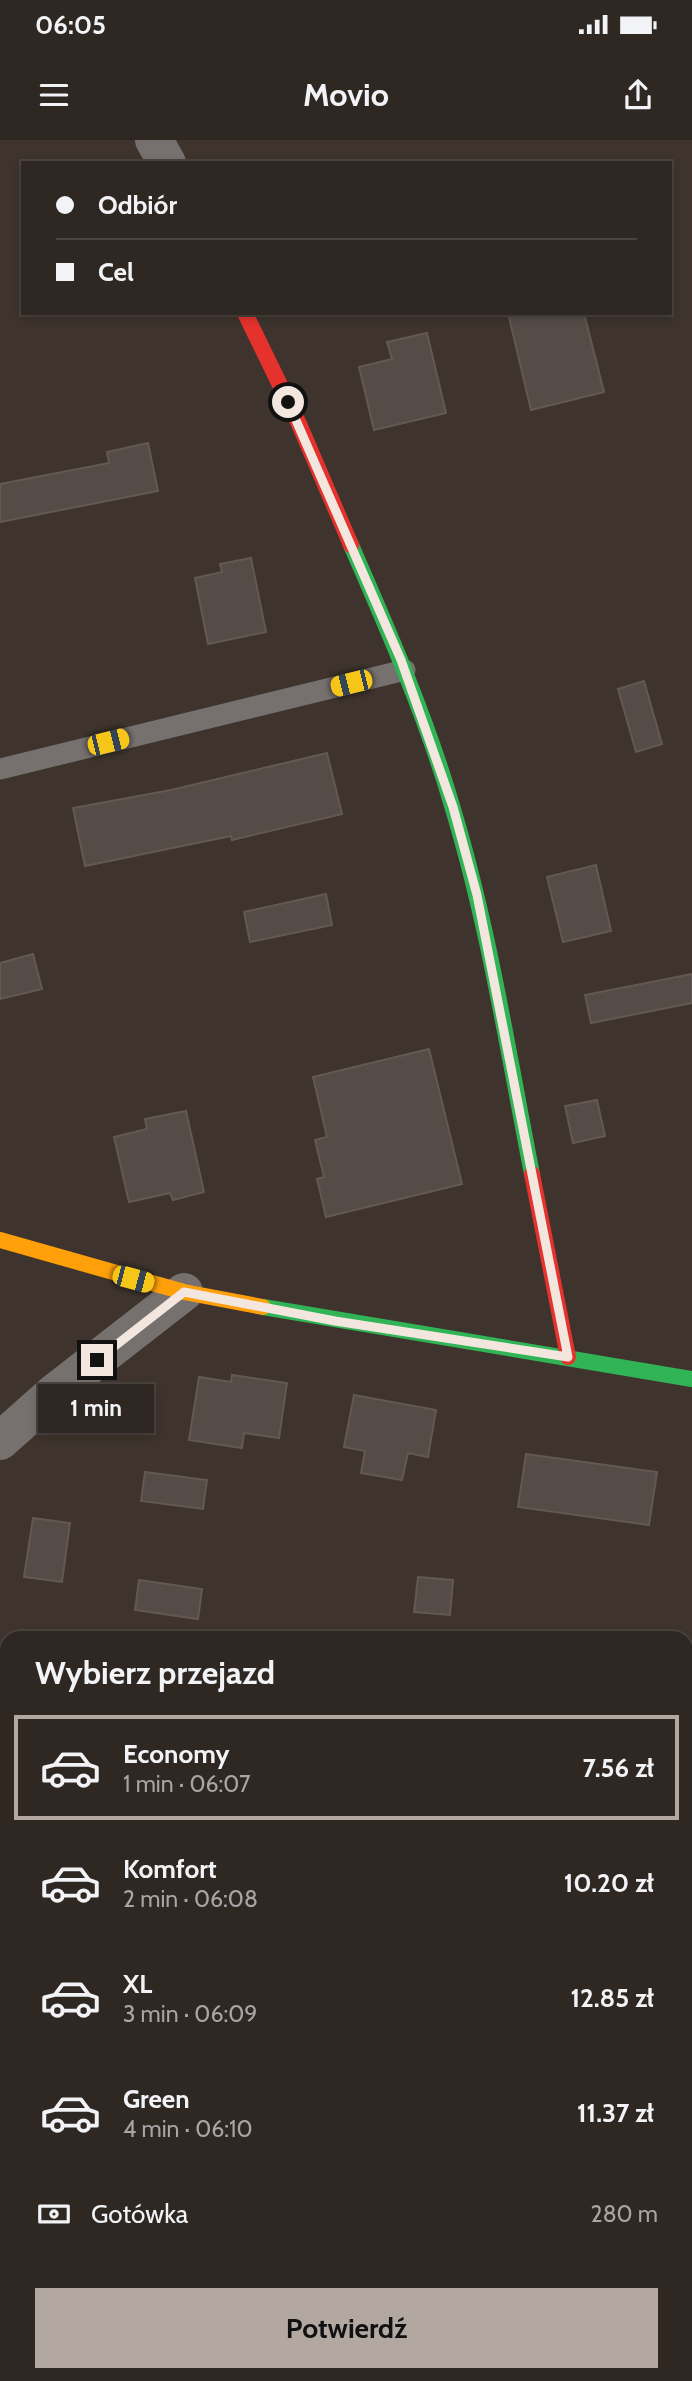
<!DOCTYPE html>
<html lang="pl">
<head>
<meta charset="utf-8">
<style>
  body { margin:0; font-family:Cabin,sans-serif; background:#3a332f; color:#f1f3f6; height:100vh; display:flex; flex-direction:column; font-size:26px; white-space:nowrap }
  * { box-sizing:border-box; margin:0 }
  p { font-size:23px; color:#a7a5a5 }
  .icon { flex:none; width:38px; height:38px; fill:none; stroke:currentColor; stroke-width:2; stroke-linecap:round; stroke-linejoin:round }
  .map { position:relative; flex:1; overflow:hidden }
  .drawer { position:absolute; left:0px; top:1491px; width:693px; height:751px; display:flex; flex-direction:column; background:#2e2722; border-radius:21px 21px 0 0; box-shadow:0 4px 10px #0003,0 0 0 2px #494440 }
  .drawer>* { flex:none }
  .banner { position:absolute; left:21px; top:21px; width:651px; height:154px; border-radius:0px; box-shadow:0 4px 10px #0003,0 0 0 2px #494440; display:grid; align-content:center; height:154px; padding:0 35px; background:#2e2722 }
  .end { position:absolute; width:32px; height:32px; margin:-16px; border:9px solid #f2e6df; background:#111; box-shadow:0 0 0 4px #111 }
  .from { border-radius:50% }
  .bubble { position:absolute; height:49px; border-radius:0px; background:#2e2722; box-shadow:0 4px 10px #0003,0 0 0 2px #494440; font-size:23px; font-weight:700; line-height:49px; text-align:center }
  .car { position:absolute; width:21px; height:42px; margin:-21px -10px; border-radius:9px; box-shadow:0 0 5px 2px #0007; background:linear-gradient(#f5c518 24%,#345 0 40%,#f5c518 0 76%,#345 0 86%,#f5c518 0) }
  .banner b { display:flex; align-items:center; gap:24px; height:66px; font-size:26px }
  .banner b+b { border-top:2px solid #494440 }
  .banner i { width:18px; height:18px; background:#f1f3f6 }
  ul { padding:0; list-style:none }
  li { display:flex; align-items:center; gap:21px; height:105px; margin:0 14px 10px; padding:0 21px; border:4px solid transparent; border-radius:0px }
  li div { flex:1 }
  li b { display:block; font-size:26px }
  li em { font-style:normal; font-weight:700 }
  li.selected { border-color:#b3a8a1 }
  li>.icon { width:63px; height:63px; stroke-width:1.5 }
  h2 { padding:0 35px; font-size:32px; line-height:84px }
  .pay { display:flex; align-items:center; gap:18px; height:77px; padding:0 35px; font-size:26px }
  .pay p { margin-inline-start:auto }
  .primary-button { display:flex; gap:14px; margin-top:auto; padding:14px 35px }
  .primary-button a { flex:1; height:80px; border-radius:0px; background:#b3a8a1; color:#111; font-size:28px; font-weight:700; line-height:80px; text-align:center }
  .status { display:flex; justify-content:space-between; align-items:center; height:49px; padding:0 35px; background:#2e2722; direction:ltr }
  .status svg { height:19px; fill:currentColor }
  header { display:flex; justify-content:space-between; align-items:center; height:91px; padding:0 35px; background:#2e2722; font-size:32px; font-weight:700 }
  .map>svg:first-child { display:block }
  .building { fill:#554c47; stroke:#635953; stroke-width:2 }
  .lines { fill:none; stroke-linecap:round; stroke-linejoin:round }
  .lane { stroke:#76716e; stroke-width:21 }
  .street { stroke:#76716e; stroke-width:38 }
  .fast { stroke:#30b455; stroke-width:16 }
  .slow { stroke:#ff9f0a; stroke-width:16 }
  .jam { stroke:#e5322d; stroke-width:16 }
  .route { stroke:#f2e6df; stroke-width:9 }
</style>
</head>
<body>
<div class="status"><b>06:05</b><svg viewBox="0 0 49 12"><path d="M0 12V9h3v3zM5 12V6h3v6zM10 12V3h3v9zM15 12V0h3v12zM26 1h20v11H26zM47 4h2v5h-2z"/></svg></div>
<header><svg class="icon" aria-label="menu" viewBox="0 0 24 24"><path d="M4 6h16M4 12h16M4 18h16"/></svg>Movio<svg class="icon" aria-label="share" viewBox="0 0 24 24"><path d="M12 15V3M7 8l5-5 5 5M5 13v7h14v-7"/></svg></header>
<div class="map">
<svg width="692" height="2241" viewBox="0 0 692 2241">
  <rect width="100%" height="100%" fill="#3e342d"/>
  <path class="building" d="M508 173H584L604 252 531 270Z
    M427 193 446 273 374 290 359 227 392 219 387 202Z
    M148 303 158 351 0 382V344L109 323 107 312Z
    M251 418 266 492 208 504 195 438 222 432 220 424Z
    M644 541 662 604 636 612 618 549Z
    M327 613 342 674 232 700 231 696 85 726 73 668 171 650Z
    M596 725 611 791 563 802 547 737Z
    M326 754 332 785 250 802 244 772Z
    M33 814 42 849 0 859V823Z
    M692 834V863L591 883 585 855Z
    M429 909 462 1044 326 1077 317 1039 324 1037 315 1000 327 997 313 937Z
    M597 960 605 996 573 1003 565 966Z
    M186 971 204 1052 173 1060 170 1053 129 1062 114 997 147 989 145 979Z
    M232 1235 287 1243 279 1298 244 1293 242 1308 189 1300 199 1237 231 1242Z
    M354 1255 436 1270 428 1317 408 1313 402 1340 361 1333 365 1311 344 1307Z
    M526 1314 657 1332 649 1385 518 1367Z
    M145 1332 207 1340 203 1369 141 1361Z
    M33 1378 70 1383 62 1442 24 1437Z
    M418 1437 453 1440 450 1475 414 1472Z
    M139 1440 202 1449 198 1479 135 1470Z"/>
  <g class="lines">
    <path class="lane" d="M0 629 405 530"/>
    <path class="street" d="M154 0 167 23
      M0 1301 54 1253 184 1152"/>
    <path class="fast" d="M351 405C389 492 427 579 453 669 489 788 508 912 532 1034
      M263 1167 692 1239"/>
    <path class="slow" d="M0 1100 184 1152 263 1167"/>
    <path class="jam" d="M245 173 299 284 351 405
      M532 1034 568 1217"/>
  </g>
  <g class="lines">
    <path class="route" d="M97 1220 184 1152 335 1181 568 1217 477 755 453 667 401 520 288 262"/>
  </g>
</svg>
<i class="end from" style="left:288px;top:262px"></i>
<i class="end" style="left:97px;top:1220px"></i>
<div class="bubble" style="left:38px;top:1244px;width:116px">1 min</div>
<i class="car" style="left:351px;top:543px;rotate:256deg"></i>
<i class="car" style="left:108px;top:602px;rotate:76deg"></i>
<i class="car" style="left:133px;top:1139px;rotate:105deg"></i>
<div class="banner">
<b><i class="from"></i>Odbiór</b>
<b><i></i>Cel</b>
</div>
<section class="drawer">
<h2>Wybierz przejazd</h2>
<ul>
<li class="selected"><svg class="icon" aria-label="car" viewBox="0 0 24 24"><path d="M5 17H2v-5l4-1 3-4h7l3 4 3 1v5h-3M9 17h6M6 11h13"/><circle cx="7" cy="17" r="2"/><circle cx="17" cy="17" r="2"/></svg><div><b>Economy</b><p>1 min · 06:07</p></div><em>7.56 zł</em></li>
<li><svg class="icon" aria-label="car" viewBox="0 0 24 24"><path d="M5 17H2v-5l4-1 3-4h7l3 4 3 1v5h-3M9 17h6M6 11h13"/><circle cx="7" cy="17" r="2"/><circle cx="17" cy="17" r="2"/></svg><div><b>Komfort</b><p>2 min · 06:08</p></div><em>10.20 zł</em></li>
<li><svg class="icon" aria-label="car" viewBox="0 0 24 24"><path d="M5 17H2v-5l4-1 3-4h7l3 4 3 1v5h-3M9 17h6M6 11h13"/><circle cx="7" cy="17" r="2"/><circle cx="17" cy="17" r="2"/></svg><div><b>XL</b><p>3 min · 06:09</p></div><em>12.85 zł</em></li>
<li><svg class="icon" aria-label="car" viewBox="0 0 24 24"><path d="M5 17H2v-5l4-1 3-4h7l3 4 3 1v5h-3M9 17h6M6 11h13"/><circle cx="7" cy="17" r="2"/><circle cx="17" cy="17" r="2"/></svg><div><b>Green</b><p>4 min · 06:10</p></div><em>11.37 zł</em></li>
</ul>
<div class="pay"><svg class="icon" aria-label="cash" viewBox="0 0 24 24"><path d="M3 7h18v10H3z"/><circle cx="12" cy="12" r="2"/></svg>Gotówka<p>280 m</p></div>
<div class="primary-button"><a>Potwierdź</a></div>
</section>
</div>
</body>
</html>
